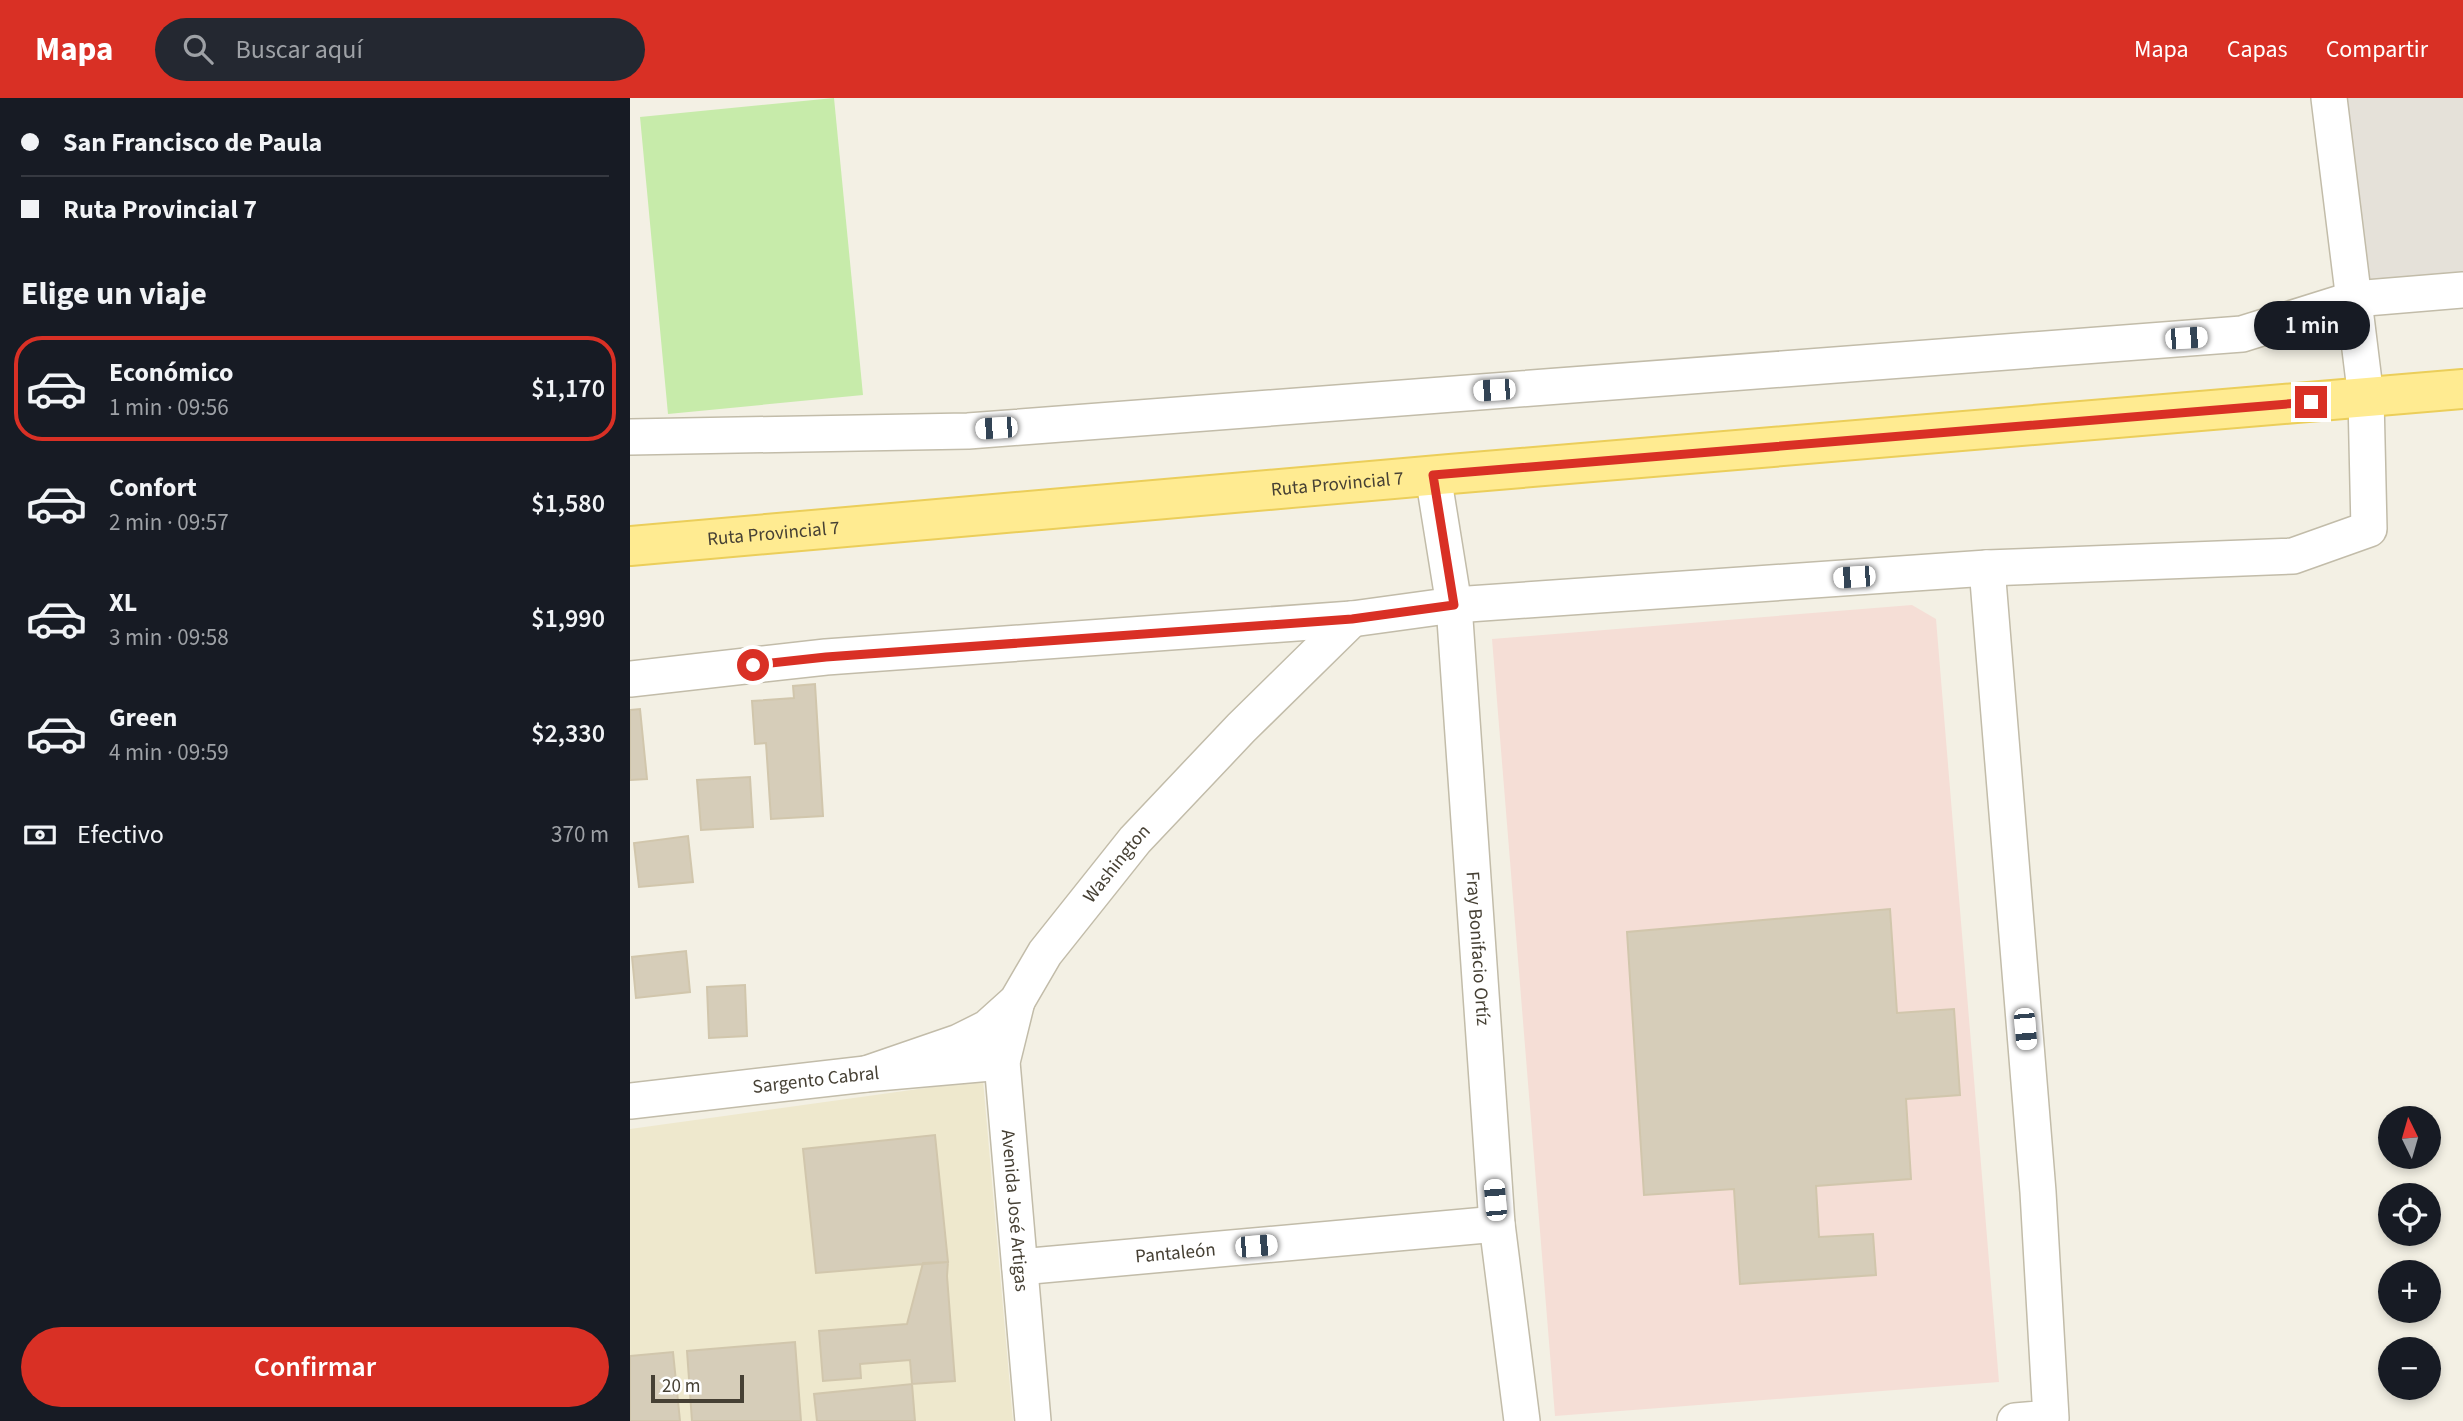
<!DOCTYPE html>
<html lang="es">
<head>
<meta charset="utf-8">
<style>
  body { margin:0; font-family:"Source Sans 3",sans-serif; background:#242831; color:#f1f3f6; height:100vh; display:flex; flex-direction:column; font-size:26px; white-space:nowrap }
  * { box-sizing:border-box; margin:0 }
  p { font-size:23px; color:#9ea1a6 }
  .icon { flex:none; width:38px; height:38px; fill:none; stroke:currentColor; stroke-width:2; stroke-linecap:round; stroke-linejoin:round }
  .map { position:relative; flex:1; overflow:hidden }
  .sheet { display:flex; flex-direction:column; background:#171b24; width:630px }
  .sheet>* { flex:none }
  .top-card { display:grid; align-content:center; height:154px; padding:0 21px; background:#171b24 }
  .needle { width:46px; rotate:355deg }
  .fabs { position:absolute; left:1748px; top:1008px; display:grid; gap:14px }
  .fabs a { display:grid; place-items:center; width:63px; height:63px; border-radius:50%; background:#171b24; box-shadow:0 4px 10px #0003; font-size:35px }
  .scale { position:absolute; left:21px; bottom:18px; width:93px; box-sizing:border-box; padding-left:7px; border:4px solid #464034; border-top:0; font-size:19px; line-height:24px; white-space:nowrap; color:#464034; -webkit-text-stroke:5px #fff; paint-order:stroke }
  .end { position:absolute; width:32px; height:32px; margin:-16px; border:9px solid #d93025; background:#fff; box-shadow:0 0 0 4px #fff }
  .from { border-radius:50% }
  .bubble { position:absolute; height:49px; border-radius:24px; background:#171b24; box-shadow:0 4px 10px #0003; font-size:23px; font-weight:600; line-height:49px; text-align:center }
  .car { position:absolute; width:21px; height:42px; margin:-21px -10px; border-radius:9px; box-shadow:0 0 5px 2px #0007; background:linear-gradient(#fff 24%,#345 0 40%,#fff 0 76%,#345 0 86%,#fff 0) }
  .top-card b { display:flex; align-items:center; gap:24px; height:66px; font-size:26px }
  .top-card b+b { border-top:2px solid #363941 }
  .top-card i { width:18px; height:18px; background:#f1f3f6 }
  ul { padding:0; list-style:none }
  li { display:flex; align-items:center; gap:21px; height:105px; margin:0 14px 10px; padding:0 7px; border:4px solid transparent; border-radius:28px }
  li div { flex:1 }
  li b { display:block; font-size:26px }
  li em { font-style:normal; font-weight:600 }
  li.on { border-color:#d93025 }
  li>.icon { width:63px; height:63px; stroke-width:1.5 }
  h2 { padding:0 21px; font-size:32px; line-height:84px }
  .pay { display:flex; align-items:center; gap:18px; height:77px; padding:0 21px; font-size:26px }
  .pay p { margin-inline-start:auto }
  .button { display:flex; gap:14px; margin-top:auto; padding:14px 21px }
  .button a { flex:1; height:80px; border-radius:42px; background:#d93025; color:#fff; font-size:28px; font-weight:600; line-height:80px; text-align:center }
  header { display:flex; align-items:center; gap:42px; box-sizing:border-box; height:98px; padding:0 35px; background:#d93025; color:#fff }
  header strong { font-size:33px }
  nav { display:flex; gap:38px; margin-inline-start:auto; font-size:24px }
  .search { width:490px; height:63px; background:#242831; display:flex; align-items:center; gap:18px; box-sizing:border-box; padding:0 24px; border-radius:38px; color:#9ea1a6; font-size:26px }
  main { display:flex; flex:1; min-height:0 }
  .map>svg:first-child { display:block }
  .industrial { fill:#e5e1d9 }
  .education { fill:#eee8cd }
  .medical { fill:#f5ded6 }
  .green { fill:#c7ebaa }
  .building { fill:#d6cdb9; stroke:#d1c6ac; stroke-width:2 }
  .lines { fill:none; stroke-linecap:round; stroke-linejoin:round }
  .minor-casing { stroke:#c2bca9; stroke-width:38 }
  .major-casing { stroke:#ebce5a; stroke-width:42 }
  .minor { stroke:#fff; stroke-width:35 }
  .major { stroke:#ffeb91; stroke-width:38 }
  .route { stroke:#d93025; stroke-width:9 }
  .labels { text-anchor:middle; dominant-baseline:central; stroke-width:5; stroke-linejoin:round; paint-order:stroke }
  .street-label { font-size:19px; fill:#464034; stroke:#fff }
</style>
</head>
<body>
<header>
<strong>Mapa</strong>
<div class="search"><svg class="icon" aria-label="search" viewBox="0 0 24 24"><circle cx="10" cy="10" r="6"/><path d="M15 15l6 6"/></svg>Buscar aquí</div>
<nav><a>Mapa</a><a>Capas</a><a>Compartir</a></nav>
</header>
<main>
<section class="sheet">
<div class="top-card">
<b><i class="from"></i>San Francisco de Paula</b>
<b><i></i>Ruta Provincial 7</b>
</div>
<h2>Elige un viaje</h2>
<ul>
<li class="on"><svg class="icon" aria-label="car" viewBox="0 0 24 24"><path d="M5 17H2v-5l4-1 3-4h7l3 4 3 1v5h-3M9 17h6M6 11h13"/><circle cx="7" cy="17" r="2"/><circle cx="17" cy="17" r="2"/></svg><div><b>Económico</b><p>1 min · 09:56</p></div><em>$1,170</em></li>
<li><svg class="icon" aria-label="car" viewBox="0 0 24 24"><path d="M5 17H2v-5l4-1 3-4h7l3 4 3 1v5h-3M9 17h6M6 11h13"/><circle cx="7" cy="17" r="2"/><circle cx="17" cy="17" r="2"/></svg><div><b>Confort</b><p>2 min · 09:57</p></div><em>$1,580</em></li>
<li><svg class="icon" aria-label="car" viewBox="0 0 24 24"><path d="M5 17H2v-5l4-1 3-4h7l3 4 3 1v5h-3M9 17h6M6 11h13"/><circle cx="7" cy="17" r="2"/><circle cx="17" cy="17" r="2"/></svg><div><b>XL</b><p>3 min · 09:58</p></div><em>$1,990</em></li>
<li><svg class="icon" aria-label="car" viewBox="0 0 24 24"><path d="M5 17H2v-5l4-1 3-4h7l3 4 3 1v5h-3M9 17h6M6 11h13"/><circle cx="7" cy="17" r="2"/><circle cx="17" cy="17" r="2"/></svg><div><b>Green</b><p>4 min · 09:59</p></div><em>$2,330</em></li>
</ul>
<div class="pay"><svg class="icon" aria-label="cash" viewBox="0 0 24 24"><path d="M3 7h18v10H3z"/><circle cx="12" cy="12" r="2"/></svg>Efectivo<p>370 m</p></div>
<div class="button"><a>Confirmar</a></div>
</section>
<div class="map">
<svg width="1833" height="1323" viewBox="0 0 1833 1323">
  <rect width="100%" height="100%" fill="#f3f0e4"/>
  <path class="industrial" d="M1712 0H1833V178L1732 187Z"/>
  <path class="education" d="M353 982 383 1323H0V1031Z"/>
  <path class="medical" d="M1282 507 1306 521 1369 1284 925 1318 862 541Z"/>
  <path class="green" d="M204 0 233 297 38 316 10 19Z"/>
  <path class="building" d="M185 586 193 718 141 721 136 645 125 646 122 603 164 600 163 588Z
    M10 611 17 681 0 682V612Z
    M120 679 123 729 71 732 67 682Z
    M58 738 63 784 9 789 4 745Z
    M1260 811 1267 915 1324 911 1330 997 1276 1001 1281 1081 1186 1088 1189 1139 1243 1136 1246 1177 1110 1186 1104 1091 1014 1097 997 834Z
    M56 853 60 894 6 900 2 859Z
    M115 887 117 938 79 940 77 889Z
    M305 1037 318 1164 186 1175 173 1051Z
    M318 1164 317 1178 325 1283 282 1286 280 1262 230 1266 231 1280 193 1283 189 1233 277 1226 293 1165Z
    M165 1244 171 1323H62L57 1253Z
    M43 1254 50 1323H0V1258Z
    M282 1286 285 1323H187L184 1296Z"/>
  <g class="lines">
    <g class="minor-casing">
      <g id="minor">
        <path d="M0 339 338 333 1612 236 1724 201 1833 192"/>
        <path id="s1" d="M803 377 824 507 867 1126 892 1323"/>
        <path d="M1357 470 1408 1094 1421 1320 1385 1323"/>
        <path d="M0 581 196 559 722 521 824 507 1357 470 1663 458 1739 431 1736 300 1699 0"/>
        <path id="s2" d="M387 903 372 964 403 1323"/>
        <path id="s3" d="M236 976 329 944 357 930 387 903 415 855 505 742 611 630 722 521"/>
        <path id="s4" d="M0 1003 236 976 372 964"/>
        <path id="s5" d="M390 1169 867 1126"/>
      </g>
    </g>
    <g class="major-casing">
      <g id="major">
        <path id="s6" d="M0 448 820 376 1833 291"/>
      </g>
    </g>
    <use href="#minor" class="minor"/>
    <use href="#major" class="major"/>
  </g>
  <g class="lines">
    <path class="route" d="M123 567 196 559 722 521 824 507 803 377 1681 304"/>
  </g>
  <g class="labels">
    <g class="street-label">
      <text stroke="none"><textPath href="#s6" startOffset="710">Ruta Provincial 7</textPath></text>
      <text stroke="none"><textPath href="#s6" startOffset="144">Ruta Provincial 7</textPath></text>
      <text stroke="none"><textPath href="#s3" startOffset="340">Washington</textPath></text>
      <text stroke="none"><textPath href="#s1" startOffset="476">Fray Bonifacio Ortíz</textPath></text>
      <text stroke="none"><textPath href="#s4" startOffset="187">Sargento Cabral</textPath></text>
      <text stroke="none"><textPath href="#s2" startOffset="212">Avenida José Artigas</textPath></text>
      <text stroke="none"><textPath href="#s5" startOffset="156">Pantaleón</textPath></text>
    </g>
  </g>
</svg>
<div class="fabs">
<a><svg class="needle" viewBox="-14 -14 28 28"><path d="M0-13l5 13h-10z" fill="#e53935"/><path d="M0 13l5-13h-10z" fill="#9ea1a6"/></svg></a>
<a><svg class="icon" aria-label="locate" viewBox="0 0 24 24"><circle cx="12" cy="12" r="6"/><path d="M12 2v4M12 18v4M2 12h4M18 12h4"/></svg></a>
<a>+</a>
<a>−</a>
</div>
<div class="scale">20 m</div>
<i class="end from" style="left:123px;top:567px"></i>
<i class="end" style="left:1681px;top:304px"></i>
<div class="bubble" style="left:1624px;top:203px;width:116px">1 min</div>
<i class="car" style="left:1556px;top:240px;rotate:86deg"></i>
<i class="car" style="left:864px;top:292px;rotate:266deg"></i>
<i class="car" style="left:366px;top:330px;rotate:266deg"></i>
<i class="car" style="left:1224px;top:479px;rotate:266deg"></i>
<i class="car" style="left:1395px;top:931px;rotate:175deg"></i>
<i class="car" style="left:865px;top:1102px;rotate:355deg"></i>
<i class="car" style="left:626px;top:1148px;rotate:85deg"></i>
</div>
</main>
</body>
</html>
